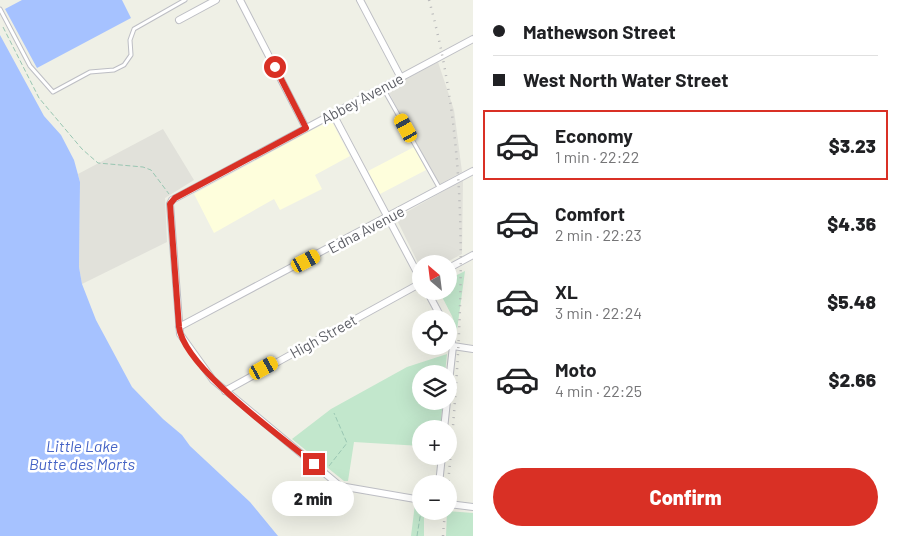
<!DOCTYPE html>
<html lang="en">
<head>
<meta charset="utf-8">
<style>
  body { margin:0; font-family:Barlow,sans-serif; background:#f6f6f6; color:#202124; height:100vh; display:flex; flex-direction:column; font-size:19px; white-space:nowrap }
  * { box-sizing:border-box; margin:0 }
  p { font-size:16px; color:#757577 }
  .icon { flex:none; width:28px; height:28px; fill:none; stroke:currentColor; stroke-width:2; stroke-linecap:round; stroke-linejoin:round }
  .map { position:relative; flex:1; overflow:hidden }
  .details { display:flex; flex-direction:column; background:#fff; width:425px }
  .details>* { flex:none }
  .guide { display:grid; align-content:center; height:110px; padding:0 20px; background:#fff }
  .needle { width:32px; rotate:332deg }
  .buttons { position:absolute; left:412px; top:255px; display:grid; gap:10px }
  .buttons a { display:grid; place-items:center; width:45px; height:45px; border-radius:50%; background:#fff; box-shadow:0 5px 20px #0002; font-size:25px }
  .end { position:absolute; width:22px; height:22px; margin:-11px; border:6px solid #d93025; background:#fff; box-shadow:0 0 0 2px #fff }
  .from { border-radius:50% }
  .bubble { position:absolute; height:35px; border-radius:18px; background:#fff; box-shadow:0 5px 20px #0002; font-size:16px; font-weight:800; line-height:35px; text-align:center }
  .car { position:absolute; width:15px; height:30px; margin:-15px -8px; border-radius:6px; box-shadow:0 0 4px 1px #0007; background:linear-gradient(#f5c518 24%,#345 0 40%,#f5c518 0 76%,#345 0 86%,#f5c518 0) }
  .guide b { display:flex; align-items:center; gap:18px; height:48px; font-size:19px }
  .guide b+b { border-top:1px solid #e0e0e0 }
  .guide i { width:12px; height:12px; background:#202124 }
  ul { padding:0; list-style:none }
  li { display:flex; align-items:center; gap:15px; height:70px; margin:0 10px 8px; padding:0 10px; border:2px solid transparent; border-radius:0px }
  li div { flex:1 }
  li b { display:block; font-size:19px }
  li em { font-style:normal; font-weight:800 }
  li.on { border-color:#d93025 }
  li>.icon { width:45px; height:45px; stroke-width:1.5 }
  .primary-button { display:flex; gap:10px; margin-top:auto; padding:10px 20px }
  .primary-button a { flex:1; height:58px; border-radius:30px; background:#d93025; color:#fff; font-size:20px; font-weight:800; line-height:58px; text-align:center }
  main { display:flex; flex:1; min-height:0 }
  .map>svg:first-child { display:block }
  .commercial { fill:#fefedc }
  .industrial { fill:#e1e1da }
  .green { fill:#c2e7cc }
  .water { fill:#a6c2ff }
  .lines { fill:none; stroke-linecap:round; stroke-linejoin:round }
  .lane-casing { stroke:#bdbec4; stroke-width:5 }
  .street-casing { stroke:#bdbec4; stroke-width:8 }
  .path { stroke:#99c6b2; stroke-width:1; stroke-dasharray:5 2.5; stroke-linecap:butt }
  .lane { stroke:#fff; stroke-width:3 }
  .street { stroke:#fff; stroke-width:6 }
  .rail { stroke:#b8b8b9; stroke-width:2.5; stroke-dasharray:1 6; stroke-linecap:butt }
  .route { stroke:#d93025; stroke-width:6 }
  .labels { text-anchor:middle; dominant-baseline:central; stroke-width:5; stroke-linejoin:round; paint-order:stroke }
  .street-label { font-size:15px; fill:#5d5f66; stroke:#fff }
  .water-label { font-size:16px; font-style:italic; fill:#4664c6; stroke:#fff }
</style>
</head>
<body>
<main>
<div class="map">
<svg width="473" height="536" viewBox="0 0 473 536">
  <rect width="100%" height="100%" fill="#eff0e6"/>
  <path class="commercial" d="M331 120 350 156 315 175 322 189 280 210 274 199 214 233 194 194Z
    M414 147 426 170 380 194 368 171Z"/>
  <path class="industrial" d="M438 62 454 110 462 172 438 185 387 89Z
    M163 129 194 180 165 198 167 242 82 284 79 267 80 182 78 174Z
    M463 180 462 254 443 264H421V269L396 218Z"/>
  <path class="green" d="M465 271 457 330 452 316 439 291H449V279Z
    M447 354 445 374H421V401H443L440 429H421V446L354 442 348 481H344L292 439 331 409 407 367Z
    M415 504 421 505V511H437V514L424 516V536H411Z
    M447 511 473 513V536H446Z"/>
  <path class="water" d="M22 0H122L131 18 37 68 5 9Z
    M0 35 44 116 61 135 74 160 80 182 79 267 82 284 96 320 132 387 163 419 182 435 190 446 250 502 278 536H0Z"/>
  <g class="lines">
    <g class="lane-casing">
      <path id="lane" d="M0 9 30 66 53 92 90 72 114 70 124 65 131 55 130 40 134 29 185 0
        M383 88 440 189"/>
    </g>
    <g class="street-casing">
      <path id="street" d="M240 0 306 128
        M360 0 401 78
        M179 20 216 0
        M333 114 421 280
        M449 268 473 255
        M427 291 442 319
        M179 327 473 171
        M449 332 453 346 449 382
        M453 346 473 349
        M225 391 421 283
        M444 429 447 401
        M439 484 442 456
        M421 500 340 486 213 380 180 334 170 204 172 200 473 39
        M449 504 473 507"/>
    </g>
    <path class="path" d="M3 27 39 98 82 149 98 163 143 167 151 170 169 194
      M329 466 347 443 334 413
      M424 511H432
      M417 536 421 511"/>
    <use href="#lane" class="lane"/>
    <use href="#street" class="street"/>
    <path class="rail" d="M429 0C473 159 463 319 448 484
      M443 536 445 511"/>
  </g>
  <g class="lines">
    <path class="route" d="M275 67 306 128 175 198 170 204 179 327C184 368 282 437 314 464"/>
  </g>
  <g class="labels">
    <g class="street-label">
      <text transform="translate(362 98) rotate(-28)">Abbey Avenue</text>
      <text transform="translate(366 229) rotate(-28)">Edna Avenue</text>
      <text transform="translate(323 336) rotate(-29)">High Street</text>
    </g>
    <g class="water-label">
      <text x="82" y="445">Little Lake<tspan x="82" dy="18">Butte des Morts</tspan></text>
    </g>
  </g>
</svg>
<div class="buttons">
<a><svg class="needle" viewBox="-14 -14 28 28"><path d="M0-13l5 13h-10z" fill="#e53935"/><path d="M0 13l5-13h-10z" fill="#757577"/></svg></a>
<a><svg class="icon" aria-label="locate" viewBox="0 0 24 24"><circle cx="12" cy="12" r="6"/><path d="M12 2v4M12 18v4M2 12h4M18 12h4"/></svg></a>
<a><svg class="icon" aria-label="layers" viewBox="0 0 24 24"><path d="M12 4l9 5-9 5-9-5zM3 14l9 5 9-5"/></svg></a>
<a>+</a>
<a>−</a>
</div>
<i class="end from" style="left:275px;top:67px"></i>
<i class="end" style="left:314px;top:464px"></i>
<div class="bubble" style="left:272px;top:481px;width:82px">2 min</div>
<i class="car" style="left:406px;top:128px;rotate:331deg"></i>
<i class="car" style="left:306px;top:261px;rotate:62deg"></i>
<i class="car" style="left:264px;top:368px;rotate:61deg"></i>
</div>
<section class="details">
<div class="guide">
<b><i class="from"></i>Mathewson Street</b>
<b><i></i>West North Water Street</b>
</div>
<ul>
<li class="on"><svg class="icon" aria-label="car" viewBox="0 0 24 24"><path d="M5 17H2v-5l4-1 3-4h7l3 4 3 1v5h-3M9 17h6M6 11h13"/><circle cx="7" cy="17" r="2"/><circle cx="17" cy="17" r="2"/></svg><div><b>Economy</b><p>1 min · 22:22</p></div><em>$3.23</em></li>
<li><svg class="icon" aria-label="car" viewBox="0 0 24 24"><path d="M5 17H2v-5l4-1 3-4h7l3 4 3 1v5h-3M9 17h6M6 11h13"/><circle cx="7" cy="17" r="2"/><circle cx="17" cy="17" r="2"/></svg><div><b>Comfort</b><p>2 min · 22:23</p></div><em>$4.36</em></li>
<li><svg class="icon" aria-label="car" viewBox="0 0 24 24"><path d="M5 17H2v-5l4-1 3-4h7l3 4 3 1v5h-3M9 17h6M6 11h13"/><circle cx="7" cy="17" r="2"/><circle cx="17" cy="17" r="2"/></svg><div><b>XL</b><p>3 min · 22:24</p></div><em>$5.48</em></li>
<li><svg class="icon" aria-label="car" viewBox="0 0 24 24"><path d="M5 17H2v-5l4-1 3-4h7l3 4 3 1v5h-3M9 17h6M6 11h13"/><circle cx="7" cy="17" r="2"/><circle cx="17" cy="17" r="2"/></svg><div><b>Moto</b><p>4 min · 22:25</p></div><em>$2.66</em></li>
</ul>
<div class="primary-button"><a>Confirm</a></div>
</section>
</main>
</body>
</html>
